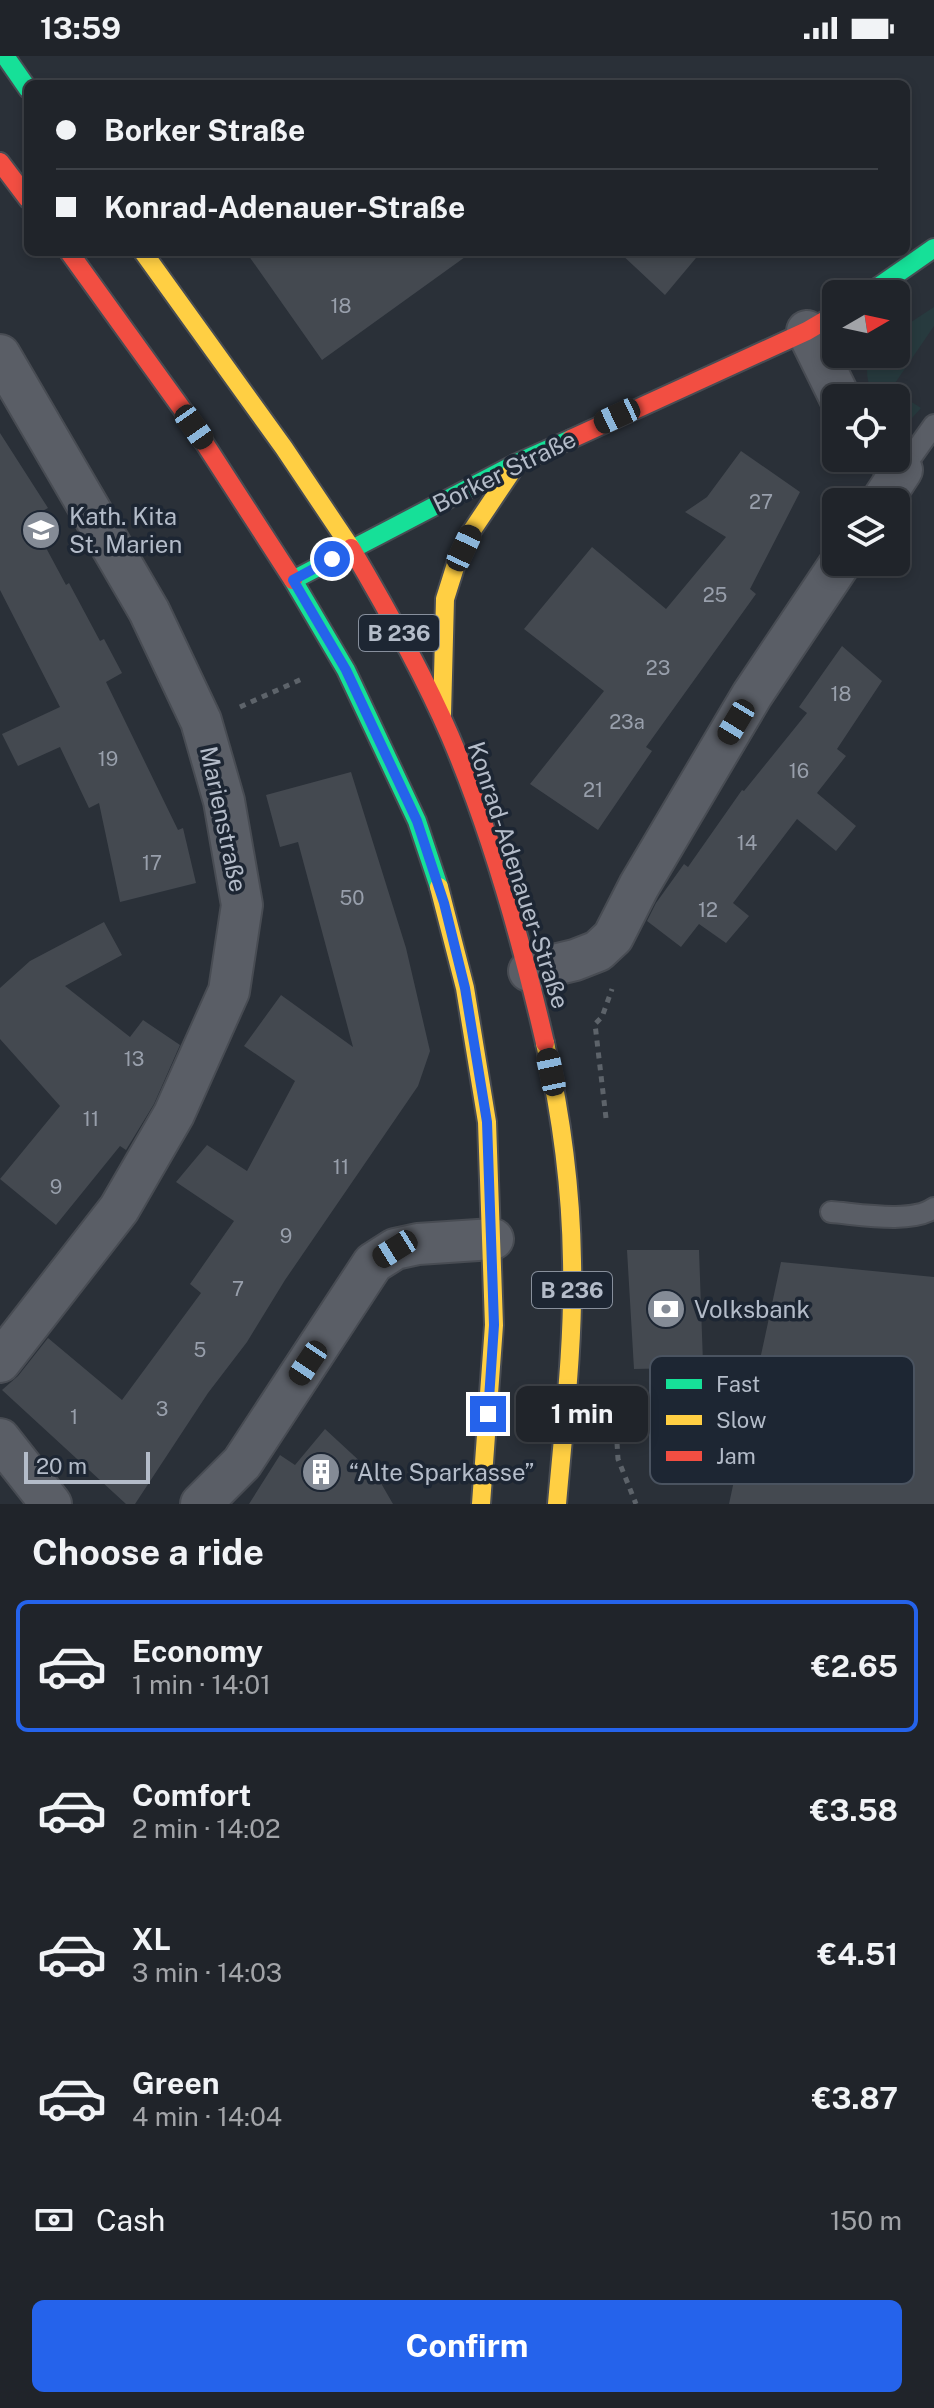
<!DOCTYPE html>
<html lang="en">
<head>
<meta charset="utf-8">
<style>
  body { margin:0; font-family:"Public Sans",sans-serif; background:#2d3036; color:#f1f3f6; height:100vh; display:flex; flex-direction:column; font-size:30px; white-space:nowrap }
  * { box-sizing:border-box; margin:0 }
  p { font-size:26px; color:#a2a4a8 }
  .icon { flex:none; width:44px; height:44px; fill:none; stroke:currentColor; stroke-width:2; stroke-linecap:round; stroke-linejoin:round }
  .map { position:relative; height:1448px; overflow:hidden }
  .side { display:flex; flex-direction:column; background:#20242a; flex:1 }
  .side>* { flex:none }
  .hud { position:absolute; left:24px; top:24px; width:886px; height:176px; border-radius:12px; box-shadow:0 4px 12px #0003,0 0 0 2px #3d4147; display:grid; align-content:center; height:176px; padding:0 32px; background:#20242a }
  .needle { width:52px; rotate:81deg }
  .controls { position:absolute; left:822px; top:224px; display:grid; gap:16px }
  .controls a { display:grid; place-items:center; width:88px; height:88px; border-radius:12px; background:#20242a; box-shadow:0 4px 12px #0003,0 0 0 2px #3d4147; font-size:40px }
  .scale { position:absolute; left:24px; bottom:20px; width:126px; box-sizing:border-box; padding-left:8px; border:4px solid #b4bcc9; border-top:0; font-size:22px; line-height:28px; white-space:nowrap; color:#b4bcc9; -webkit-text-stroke:6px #1d2633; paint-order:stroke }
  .end { position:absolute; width:36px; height:36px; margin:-18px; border:10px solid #2563eb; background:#fff; box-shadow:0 0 0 4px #fff }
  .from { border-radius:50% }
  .bubble { position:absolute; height:56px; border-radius:12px; background:#20242a; box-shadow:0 4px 12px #0003,0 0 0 2px #3d4147; font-size:26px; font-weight:700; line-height:56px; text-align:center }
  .car { position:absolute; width:24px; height:48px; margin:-24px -12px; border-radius:10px; box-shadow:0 0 6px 2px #0007; background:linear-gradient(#222 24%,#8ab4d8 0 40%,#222 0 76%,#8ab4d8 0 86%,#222 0) }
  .hud b { display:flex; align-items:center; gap:28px; height:76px; font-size:30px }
  .hud b+b { border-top:2px solid #3d4147 }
  .hud i { width:20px; height:20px; background:#f1f3f6 }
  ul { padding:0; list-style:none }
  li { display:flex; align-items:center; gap:24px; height:132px; margin:0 16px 12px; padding:0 16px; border:4px solid transparent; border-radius:12px }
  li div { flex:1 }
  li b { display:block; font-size:30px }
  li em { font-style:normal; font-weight:700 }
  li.on { border-color:#2563eb }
  li>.icon { width:72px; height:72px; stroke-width:1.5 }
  h2 { padding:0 32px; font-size:36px; line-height:96px }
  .pay { display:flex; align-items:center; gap:20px; height:88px; padding:0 32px; font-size:30px }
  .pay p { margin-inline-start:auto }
  .cta { display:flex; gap:16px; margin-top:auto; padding:16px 32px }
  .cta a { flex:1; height:92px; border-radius:12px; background:#2563eb; color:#fff; font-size:32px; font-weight:700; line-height:92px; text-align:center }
  .status { display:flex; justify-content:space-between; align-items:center; height:56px; padding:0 40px; background:#20242a; direction:ltr }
  .status svg { height:22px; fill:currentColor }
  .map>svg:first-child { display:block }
  .green { fill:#273a3e }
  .building { fill:#444950 }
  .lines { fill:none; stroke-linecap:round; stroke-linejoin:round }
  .lane-casing { stroke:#484c53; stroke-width:24 }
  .street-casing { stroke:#484c53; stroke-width:44 }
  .fast-casing { stroke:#484c53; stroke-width:22 }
  .slow-casing { stroke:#484c53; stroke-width:22 }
  .jam-casing { stroke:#484c53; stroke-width:22 }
  .path { stroke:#5d636a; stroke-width:5; stroke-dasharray:6 6; stroke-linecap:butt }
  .lane { stroke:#5a5e66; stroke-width:20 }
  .street { stroke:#5a5e66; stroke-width:40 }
  .fast { stroke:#16e098; stroke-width:18 }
  .slow { stroke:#ffcf43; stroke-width:18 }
  .jam { stroke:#f24e42; stroke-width:18 }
  .route { stroke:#2563eb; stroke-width:10 }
  .labels { text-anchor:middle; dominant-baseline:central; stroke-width:7; stroke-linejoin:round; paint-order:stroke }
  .number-label { font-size:20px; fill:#989fab }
  .shield { fill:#1d2633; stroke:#878f9c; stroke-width:2 }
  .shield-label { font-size:22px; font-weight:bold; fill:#b4bcc9 }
  .street-label { font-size:24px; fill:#b4bcc9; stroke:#1d2633 }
  .poi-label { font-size:24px; fill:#b4bcc9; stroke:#1d2633; text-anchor:start }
  .key { fill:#1d2633; stroke:#4a5360; stroke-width:2 }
  .key-label { font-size:22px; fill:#b4bcc9 }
</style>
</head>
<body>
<div class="status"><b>13:59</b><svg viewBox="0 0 49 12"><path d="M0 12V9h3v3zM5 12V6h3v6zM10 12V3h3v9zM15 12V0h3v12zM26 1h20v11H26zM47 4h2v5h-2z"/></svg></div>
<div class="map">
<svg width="934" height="1448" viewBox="0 0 934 1448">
  <rect width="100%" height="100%" fill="#2a3038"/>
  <path class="green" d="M934 251V270L891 333 921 352 912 362 902 366 896 359V342H875C867 327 864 314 871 298H896V276Z"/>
  <path class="building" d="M246 196H472L322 304Z
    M619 196H701L665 239Z
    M0 377 48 452 30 462 66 529 69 527 100 585 104 583 122 617 106 626 178 774 183 772 196 827 120 846 99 747 89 752 60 691 18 710 2 678 60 651 0 534Z
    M741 395 800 436 750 533 756 538 646 691 652 695 598 774 530 728 604 635 524 573 592 491 666 553 726 481 685 456 707 441Z
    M842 590 882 625 837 693 846 700 817 737 856 770 836 795 797 763 733 847 749 860 726 887 699 868 681 891 647 865 656 847 684 808 688 811 742 734 744 735 807 657 799 651Z
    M351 716 406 892 430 995 418 1030 285 1224 247 1286 208 1337 135 1448H126L2 1334 18 1320 48 1282 122 1344 201 1237 190 1228 234 1165 176 1126 207 1089 247 1115 295 1025 244 990 281 939 353 991 298 786 280 791 266 739Z
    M104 866 122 899 65 930 130 981 143 964 180 989 154 1048 126 1094 120 1090 56 1169 0 1123 60 1050 0 983V932L30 905Z
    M627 1194H699L707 1420H672L677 1312 634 1313Z
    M781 1206 934 1221V1448H729Z
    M325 1373 378 1422 393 1448H249L280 1399 295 1409Z"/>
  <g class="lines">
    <g class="lane-casing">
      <path id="lane" d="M902 414 934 369
        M831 1156C858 1158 912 1168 934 1152"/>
    </g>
    <g class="street-casing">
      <path id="street" d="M807 275 840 342
        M0 299 149 555 201 665 224 745 242 849 229 935 174 1058 119 1153 0 1306
        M881 446 902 414 887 402
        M529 915 575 904 598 895 613 881 639 830 752 639 841 506
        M0 1383 51 1448
        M201 1448 242 1407 373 1207 395 1193 418 1188 493 1183"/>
    </g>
    <g class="fast-casing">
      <path id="fast" d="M5 0 28 33
        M868 238 934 192
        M439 831 417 765 346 614 293 524 517 407 571 383"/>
    </g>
    <g class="slow-casing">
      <path id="slow" d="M143 196 284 392 351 492
        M442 658 445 543 456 508 471 476 516 409
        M439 831 465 932 487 1066 494 1269 481 1448
        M545 987C561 1058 571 1132 572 1205 574 1286 564 1367 557 1448"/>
    </g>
    <g class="jam-casing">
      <path id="jam" d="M0 106 28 143
        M69 196 185 357 293 524
        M571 383 807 275 836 258
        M351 492C387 553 422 615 450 680 492 778 521 883 545 987"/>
    </g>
    <path class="path" d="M896 492 903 482
      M240 651 304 622
      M606 1062 595 968 602 961 612 933
      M614 1339 618 1403 636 1448"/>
    <use href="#lane" class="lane"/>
    <use href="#street" class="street"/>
    <use href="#fast" class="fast"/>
    <use href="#slow" class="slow"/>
    <use href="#jam" class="jam"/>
  </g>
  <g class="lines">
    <path class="route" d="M332 503 293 524 346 614 417 765 444 847 465 932 487 1066 494 1269 488 1358"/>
  </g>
  <defs>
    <g id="school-disc" transform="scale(2)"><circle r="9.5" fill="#848b96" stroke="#1d2633"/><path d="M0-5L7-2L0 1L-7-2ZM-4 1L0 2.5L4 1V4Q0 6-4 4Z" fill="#fff"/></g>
    <g id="bank-disc" transform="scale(2)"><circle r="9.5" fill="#848b96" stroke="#1d2633"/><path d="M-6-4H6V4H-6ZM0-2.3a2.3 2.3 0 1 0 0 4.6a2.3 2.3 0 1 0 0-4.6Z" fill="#fff"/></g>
    <g id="building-disc" transform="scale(2)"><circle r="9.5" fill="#848b96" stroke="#1d2633"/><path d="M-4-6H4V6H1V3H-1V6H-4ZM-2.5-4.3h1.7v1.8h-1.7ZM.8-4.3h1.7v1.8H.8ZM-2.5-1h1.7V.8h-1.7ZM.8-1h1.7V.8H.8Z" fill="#fff"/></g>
  </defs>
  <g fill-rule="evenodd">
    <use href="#school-disc" x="41" y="474"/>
    <use href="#bank-disc" x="666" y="1253"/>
    <use href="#building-disc" x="321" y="1416"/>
  </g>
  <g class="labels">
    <g class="number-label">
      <text x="341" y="250">18</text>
      <text x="761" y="446">27</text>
      <text x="715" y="539">25</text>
      <text x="658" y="612">23</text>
      <text x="841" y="638">18</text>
      <text x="627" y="666">23a</text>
      <text x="108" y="703">19</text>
      <text x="799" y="715">16</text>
      <text x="593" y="734">21</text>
      <text x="747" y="787">14</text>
      <text x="152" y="807">17</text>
      <text x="352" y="842">50</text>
      <text x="708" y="854">12</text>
      <text x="134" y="1003">13</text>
      <text x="91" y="1063">11</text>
      <text x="341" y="1111">11</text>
      <text x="56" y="1131">9</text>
      <text x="286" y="1180">9</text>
      <text x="238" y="1233">7</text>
      <text x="200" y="1294">5</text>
      <text x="162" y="1353">3</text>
      <text x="74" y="1361">1</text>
    </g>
    <g class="shield">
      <rect x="359" y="559" width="80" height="36" rx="6"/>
      <rect x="532" y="1216" width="80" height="36" rx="6"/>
    </g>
    <g class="shield-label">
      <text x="399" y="577">B 236</text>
      <text x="572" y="1234">B 236</text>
    </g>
    <g class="street-label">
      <text transform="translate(504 415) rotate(-26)">Borker Straße</text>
      <text transform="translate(224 763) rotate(78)">Marienstraße</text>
      <text transform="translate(519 819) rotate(72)">Konrad-Adenauer-Straße</text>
    </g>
    <g class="poi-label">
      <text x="69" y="460">Kath. Kita<tspan x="69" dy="28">St. Marien</tspan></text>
      <text x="694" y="1253">Volksbank</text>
      <text x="349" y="1416">“Alte Sparkasse”</text>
    </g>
  </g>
  <rect x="650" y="1300" width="264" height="128" rx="12" class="key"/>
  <rect x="666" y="1323" width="36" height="10" fill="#16e098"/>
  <rect x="666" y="1359" width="36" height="10" fill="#ffcf43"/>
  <rect x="666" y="1395" width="36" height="10" fill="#f24e42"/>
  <g class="key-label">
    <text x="716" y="1336">Fast</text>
    <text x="716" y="1372">Slow</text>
    <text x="716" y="1408">Jam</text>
  </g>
</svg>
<div class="controls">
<a><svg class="needle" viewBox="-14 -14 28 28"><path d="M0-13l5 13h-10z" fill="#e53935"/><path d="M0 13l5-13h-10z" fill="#a2a4a8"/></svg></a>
<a><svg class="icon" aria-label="locate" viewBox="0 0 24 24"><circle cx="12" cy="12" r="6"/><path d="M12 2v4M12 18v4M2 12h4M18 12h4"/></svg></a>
<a><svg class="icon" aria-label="layers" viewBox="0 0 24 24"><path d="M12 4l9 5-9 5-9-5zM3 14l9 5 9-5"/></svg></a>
</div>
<div class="scale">20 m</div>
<i class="end from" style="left:332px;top:503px"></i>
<i class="end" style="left:488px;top:1358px"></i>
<div class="bubble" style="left:516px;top:1330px;width:132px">1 min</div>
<i class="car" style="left:617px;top:360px;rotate:245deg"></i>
<i class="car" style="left:194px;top:371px;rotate:145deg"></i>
<i class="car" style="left:464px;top:492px;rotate:25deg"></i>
<i class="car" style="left:736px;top:666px;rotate:211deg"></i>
<i class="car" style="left:551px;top:1016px;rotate:348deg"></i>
<i class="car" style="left:395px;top:1193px;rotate:238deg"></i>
<i class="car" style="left:308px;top:1307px;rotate:214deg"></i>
<div class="hud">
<b><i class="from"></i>Borker Straße</b>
<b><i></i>Konrad-Adenauer-Straße</b>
</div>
</div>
<section class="side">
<h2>Choose a ride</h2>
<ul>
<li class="on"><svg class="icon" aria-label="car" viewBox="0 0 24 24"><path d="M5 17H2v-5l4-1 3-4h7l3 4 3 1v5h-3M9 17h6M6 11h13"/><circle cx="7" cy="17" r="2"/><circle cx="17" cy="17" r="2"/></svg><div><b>Economy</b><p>1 min · 14:01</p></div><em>€2.65</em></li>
<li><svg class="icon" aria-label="car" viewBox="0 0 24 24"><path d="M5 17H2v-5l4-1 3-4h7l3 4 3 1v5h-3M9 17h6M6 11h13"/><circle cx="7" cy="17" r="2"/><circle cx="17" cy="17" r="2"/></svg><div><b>Comfort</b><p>2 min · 14:02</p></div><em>€3.58</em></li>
<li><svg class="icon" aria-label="car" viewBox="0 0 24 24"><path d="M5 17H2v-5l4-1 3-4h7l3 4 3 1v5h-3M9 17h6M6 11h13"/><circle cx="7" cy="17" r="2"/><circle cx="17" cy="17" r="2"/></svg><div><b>XL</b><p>3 min · 14:03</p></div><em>€4.51</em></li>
<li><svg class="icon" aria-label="car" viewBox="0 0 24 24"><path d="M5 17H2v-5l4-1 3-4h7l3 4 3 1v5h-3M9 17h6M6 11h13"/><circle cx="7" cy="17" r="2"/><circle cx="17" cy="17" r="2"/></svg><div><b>Green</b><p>4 min · 14:04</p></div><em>€3.87</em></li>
</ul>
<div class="pay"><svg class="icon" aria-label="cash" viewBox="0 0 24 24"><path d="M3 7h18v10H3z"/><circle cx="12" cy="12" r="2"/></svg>Cash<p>150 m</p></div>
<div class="cta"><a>Confirm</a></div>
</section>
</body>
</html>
